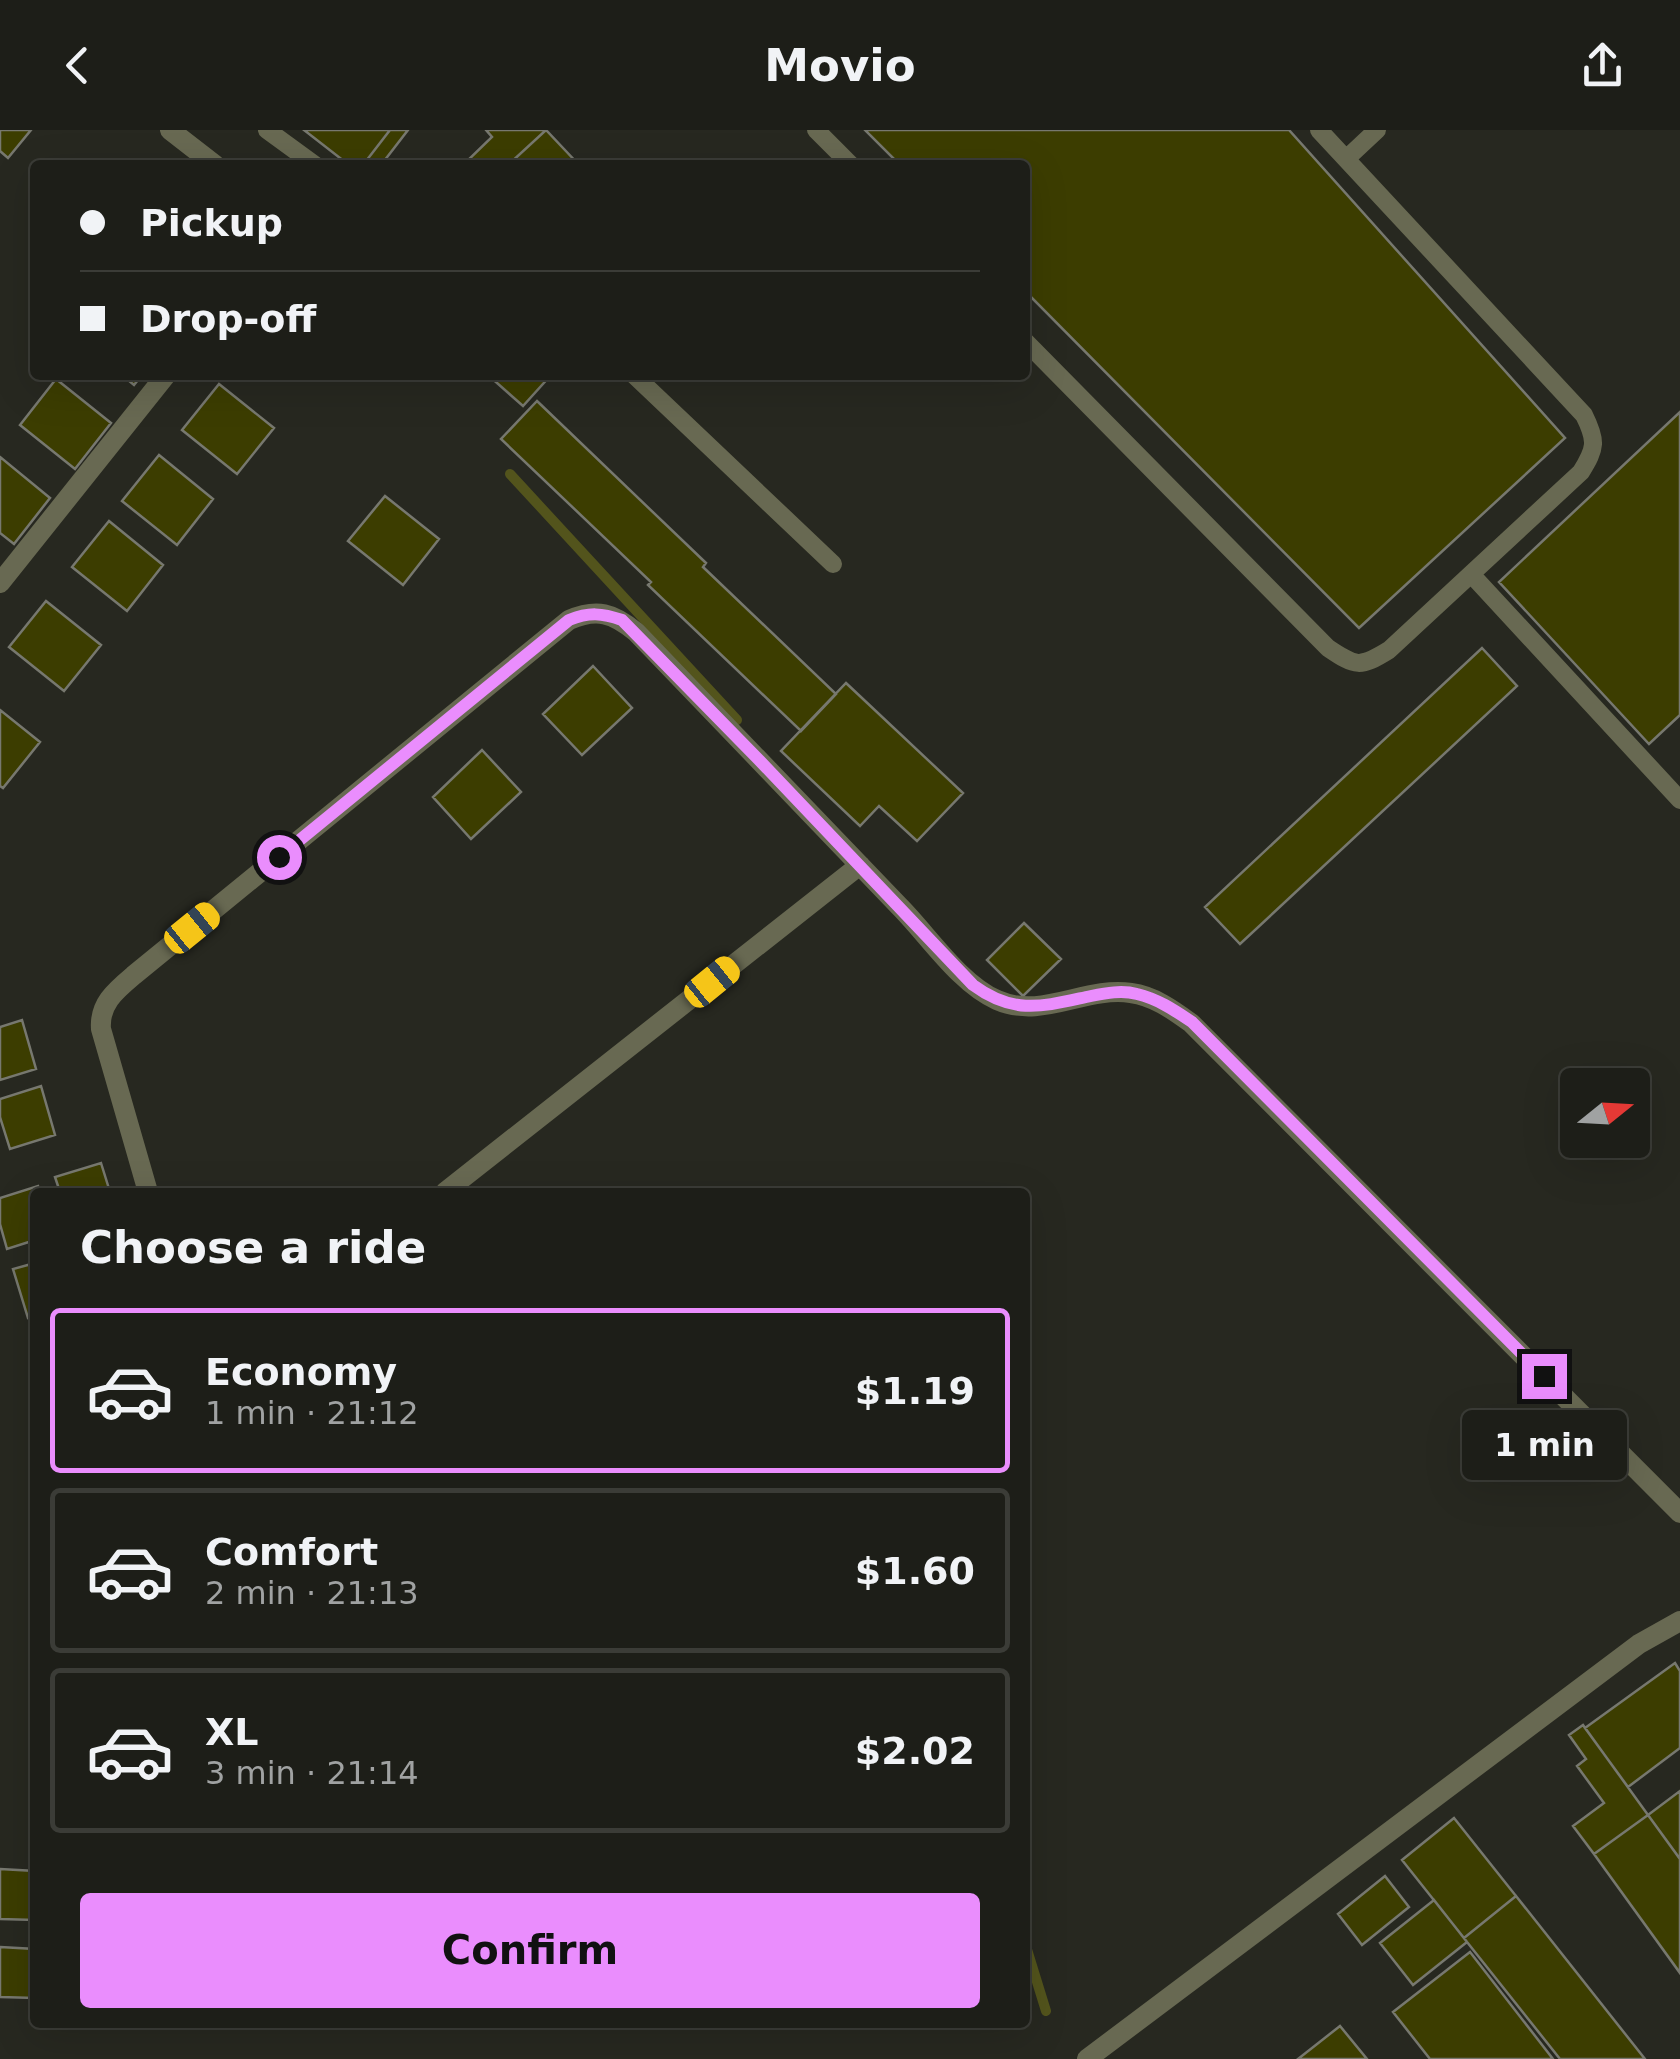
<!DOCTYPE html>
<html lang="en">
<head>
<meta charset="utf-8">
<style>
  body { margin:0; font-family:"DejaVu Sans",sans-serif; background:#2a2b25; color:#f1f3f6; height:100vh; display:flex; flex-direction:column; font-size:38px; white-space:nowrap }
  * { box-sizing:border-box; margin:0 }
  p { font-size:32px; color:#a0a2a2 }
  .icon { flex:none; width:55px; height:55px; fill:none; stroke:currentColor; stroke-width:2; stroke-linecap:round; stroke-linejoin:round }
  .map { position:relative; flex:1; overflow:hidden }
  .side { position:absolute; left:30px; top:1058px; width:1000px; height:840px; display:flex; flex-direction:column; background:#1d1e18; border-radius:10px; box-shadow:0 10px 40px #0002,0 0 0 2px #3b3c37 }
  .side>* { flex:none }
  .top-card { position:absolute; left:30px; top:30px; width:1000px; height:220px; border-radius:10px; box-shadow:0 10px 40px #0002,0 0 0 2px #3b3c37; display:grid; align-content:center; height:220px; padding:0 50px; background:#1d1e18 }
  .needle { width:65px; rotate:72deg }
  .buttons { position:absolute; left:1560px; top:938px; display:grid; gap:20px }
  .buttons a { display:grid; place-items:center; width:90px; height:90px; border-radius:10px; background:#1d1e18; box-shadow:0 10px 40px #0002,0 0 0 2px #3b3c37; font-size:50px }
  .end { position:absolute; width:45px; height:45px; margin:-22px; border:12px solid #ea8dfd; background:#111; box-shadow:0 0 0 5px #111 }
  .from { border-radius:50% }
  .bubble { position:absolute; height:70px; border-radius:10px; background:#1d1e18; box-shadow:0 10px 40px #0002,0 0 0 2px #3b3c37; font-size:32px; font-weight:600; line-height:70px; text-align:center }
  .car { position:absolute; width:30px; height:60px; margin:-30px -15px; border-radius:12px; box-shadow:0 0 8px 2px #0007; background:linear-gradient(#f5c518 24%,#345 0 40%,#f5c518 0 76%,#345 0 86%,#f5c518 0) }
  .top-card b { display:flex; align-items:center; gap:35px; height:95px; font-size:38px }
  .top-card b+b { border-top:2px solid #3b3c37 }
  .top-card i { width:25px; height:25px; background:#f1f3f6 }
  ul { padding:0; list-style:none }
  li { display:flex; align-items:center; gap:30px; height:165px; margin:0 20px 15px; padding:0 30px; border:5px solid #3b3c37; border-radius:10px }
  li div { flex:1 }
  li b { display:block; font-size:38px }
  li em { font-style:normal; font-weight:600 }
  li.active { border-color:#ea8dfd }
  li>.icon { width:90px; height:90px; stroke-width:1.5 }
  h2 { padding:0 50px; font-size:45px; line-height:120px }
  .action { display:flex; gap:20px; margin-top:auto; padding:20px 50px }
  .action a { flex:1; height:115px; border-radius:10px; background:#ea8dfd; color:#111; font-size:40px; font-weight:600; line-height:115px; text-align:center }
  header { display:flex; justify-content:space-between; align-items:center; height:130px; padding:0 50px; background:#1d1e18; font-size:45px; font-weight:600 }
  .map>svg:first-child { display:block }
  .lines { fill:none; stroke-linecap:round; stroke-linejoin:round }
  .stream { stroke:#53541c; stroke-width:10 }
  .building { fill:#3c3d00; stroke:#77786f; stroke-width:2.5 }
  .lane { stroke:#686952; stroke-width:18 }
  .street { stroke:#686952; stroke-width:20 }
  .route { stroke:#ea8dfd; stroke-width:12 }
</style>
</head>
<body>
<header><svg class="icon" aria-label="back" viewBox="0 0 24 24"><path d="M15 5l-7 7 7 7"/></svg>Movio<svg class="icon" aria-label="share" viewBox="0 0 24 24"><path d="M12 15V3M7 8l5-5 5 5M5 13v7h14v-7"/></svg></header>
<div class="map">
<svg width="1680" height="1929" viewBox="0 0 1680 1929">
  <rect width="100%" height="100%" fill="#272820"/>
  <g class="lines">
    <path class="stream" d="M510 344 737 590
      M1025 1813 1046 1881"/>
  </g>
  <path class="building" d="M0 0H31L8 28 0 21Z
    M304 0H390L363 35H349Z
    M390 0H408L381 35H363Z
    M486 0H546L508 35H463L492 7Z
    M546 0 579 35H508Z
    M865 0H1289L1565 308 1359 498 1025 161V35H900Z
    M122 245H142L134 255Z
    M488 245H551L523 276Z
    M56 249 111 293 75 339 20 295Z
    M219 254 274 298 237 344 182 300Z
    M537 271 706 433 703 437 836 564 801 601 648 455 651 452 501 309Z
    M1680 282V585L1649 614 1499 452Z
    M159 325 213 369 177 415 122 371Z
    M0 327 50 368 14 414 0 403Z
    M385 366 439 409 403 455 348 411Z
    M109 391 163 435 127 481 72 437Z
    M46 471 101 515 64 561 9 517Z
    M1482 518 1517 556 1240 814 1205 777Z
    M593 536 632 578 582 625 543 584Z
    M846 553 963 663 917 711 879 676 860 696 781 621Z
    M0 580 40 612 3 658 0 656Z
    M482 620 521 662 471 709 433 667Z
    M1024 793 1061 829 1023 866 987 830Z
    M22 890 36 939 0 950V897Z
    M41 956 55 1005 10 1019 0 987V969Z
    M101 1033 110 1062H60L55 1047Z
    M38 1056 40 1062H35V1110L7 1119 0 1094V1068Z
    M35 1133V1186L28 1188 13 1139Z
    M1675 1533 1680 1541V1618L1628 1657 1585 1598Z
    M1583 1595 1648 1685 1594 1724 1573 1696 1604 1673 1577 1636 1586 1629 1569 1605Z
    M1680 1661V1729L1648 1685Z
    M1648 1685 1680 1729V1843L1594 1724Z
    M1454 1688 1516 1766 1464 1808 1402 1730Z
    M0 1739 35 1741V1790L0 1789Z
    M1385 1746 1409 1777 1362 1815 1338 1784Z
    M1516 1766 1645 1929H1560L1467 1812 1464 1808Z
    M1434 1770 1467 1812 1413 1855 1380 1813Z
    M0 1817 35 1819V1868L0 1867Z
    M1470 1822 1553 1929H1430L1393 1882Z
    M1340 1896 1367 1929H1298Z"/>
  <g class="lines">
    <path class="lane" d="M267 0 315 35
      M816 0 851 35
      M1346 29 1377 0
      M1025 211 1328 518C1356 537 1360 538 1389 520L1581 342C1596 318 1597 311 1584 285L1319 0
      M634 245 833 434
      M1471 444 1680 670"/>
    <path class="street" d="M170 0 215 35
      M0 453 166 245
      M148 1062 101 899C99 874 115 861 134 845L569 490C597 478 613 483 636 502 724 593 811 685 899 776 928 805 959 853 997 870 1042 890 1085 856 1131 863 1154 866 1173 880 1191 893L1680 1383
      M445 1062 860 735
      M1087 1929 1639 1514 1680 1491"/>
  </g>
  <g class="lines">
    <path class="route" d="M279 727 569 490C589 482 602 483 622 490L760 631 973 855C1015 886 1044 876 1091 866 1106 863 1122 860 1137 864 1158 869 1174 880 1192 892L1544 1246"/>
  </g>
</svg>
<div class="buttons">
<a><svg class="needle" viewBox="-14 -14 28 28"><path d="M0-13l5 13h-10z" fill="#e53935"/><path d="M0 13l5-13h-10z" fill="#a0a2a2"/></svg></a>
</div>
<i class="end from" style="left:279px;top:727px"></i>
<i class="end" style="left:1544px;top:1246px"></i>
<div class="bubble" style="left:1462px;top:1280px;width:165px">1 min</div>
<i class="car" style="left:192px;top:798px;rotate:51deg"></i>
<i class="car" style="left:712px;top:852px;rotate:51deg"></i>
<div class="top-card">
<b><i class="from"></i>Pickup</b>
<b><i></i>Drop-off</b>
</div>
<section class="side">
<h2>Choose a ride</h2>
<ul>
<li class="active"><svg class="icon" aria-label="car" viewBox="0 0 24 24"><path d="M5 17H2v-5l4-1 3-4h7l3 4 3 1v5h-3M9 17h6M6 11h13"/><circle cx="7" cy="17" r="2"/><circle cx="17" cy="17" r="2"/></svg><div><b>Economy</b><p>1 min · 21:12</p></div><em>$1.19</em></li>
<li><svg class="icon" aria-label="car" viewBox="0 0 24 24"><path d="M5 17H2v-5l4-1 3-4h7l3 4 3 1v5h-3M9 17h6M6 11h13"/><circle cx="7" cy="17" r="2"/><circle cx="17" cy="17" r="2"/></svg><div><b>Comfort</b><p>2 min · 21:13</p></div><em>$1.60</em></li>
<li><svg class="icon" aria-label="car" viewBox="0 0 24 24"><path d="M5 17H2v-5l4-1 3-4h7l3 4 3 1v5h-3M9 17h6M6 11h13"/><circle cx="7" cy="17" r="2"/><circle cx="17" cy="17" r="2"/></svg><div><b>XL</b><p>3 min · 21:14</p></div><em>$2.02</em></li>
</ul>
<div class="action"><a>Confirm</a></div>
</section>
</div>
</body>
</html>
